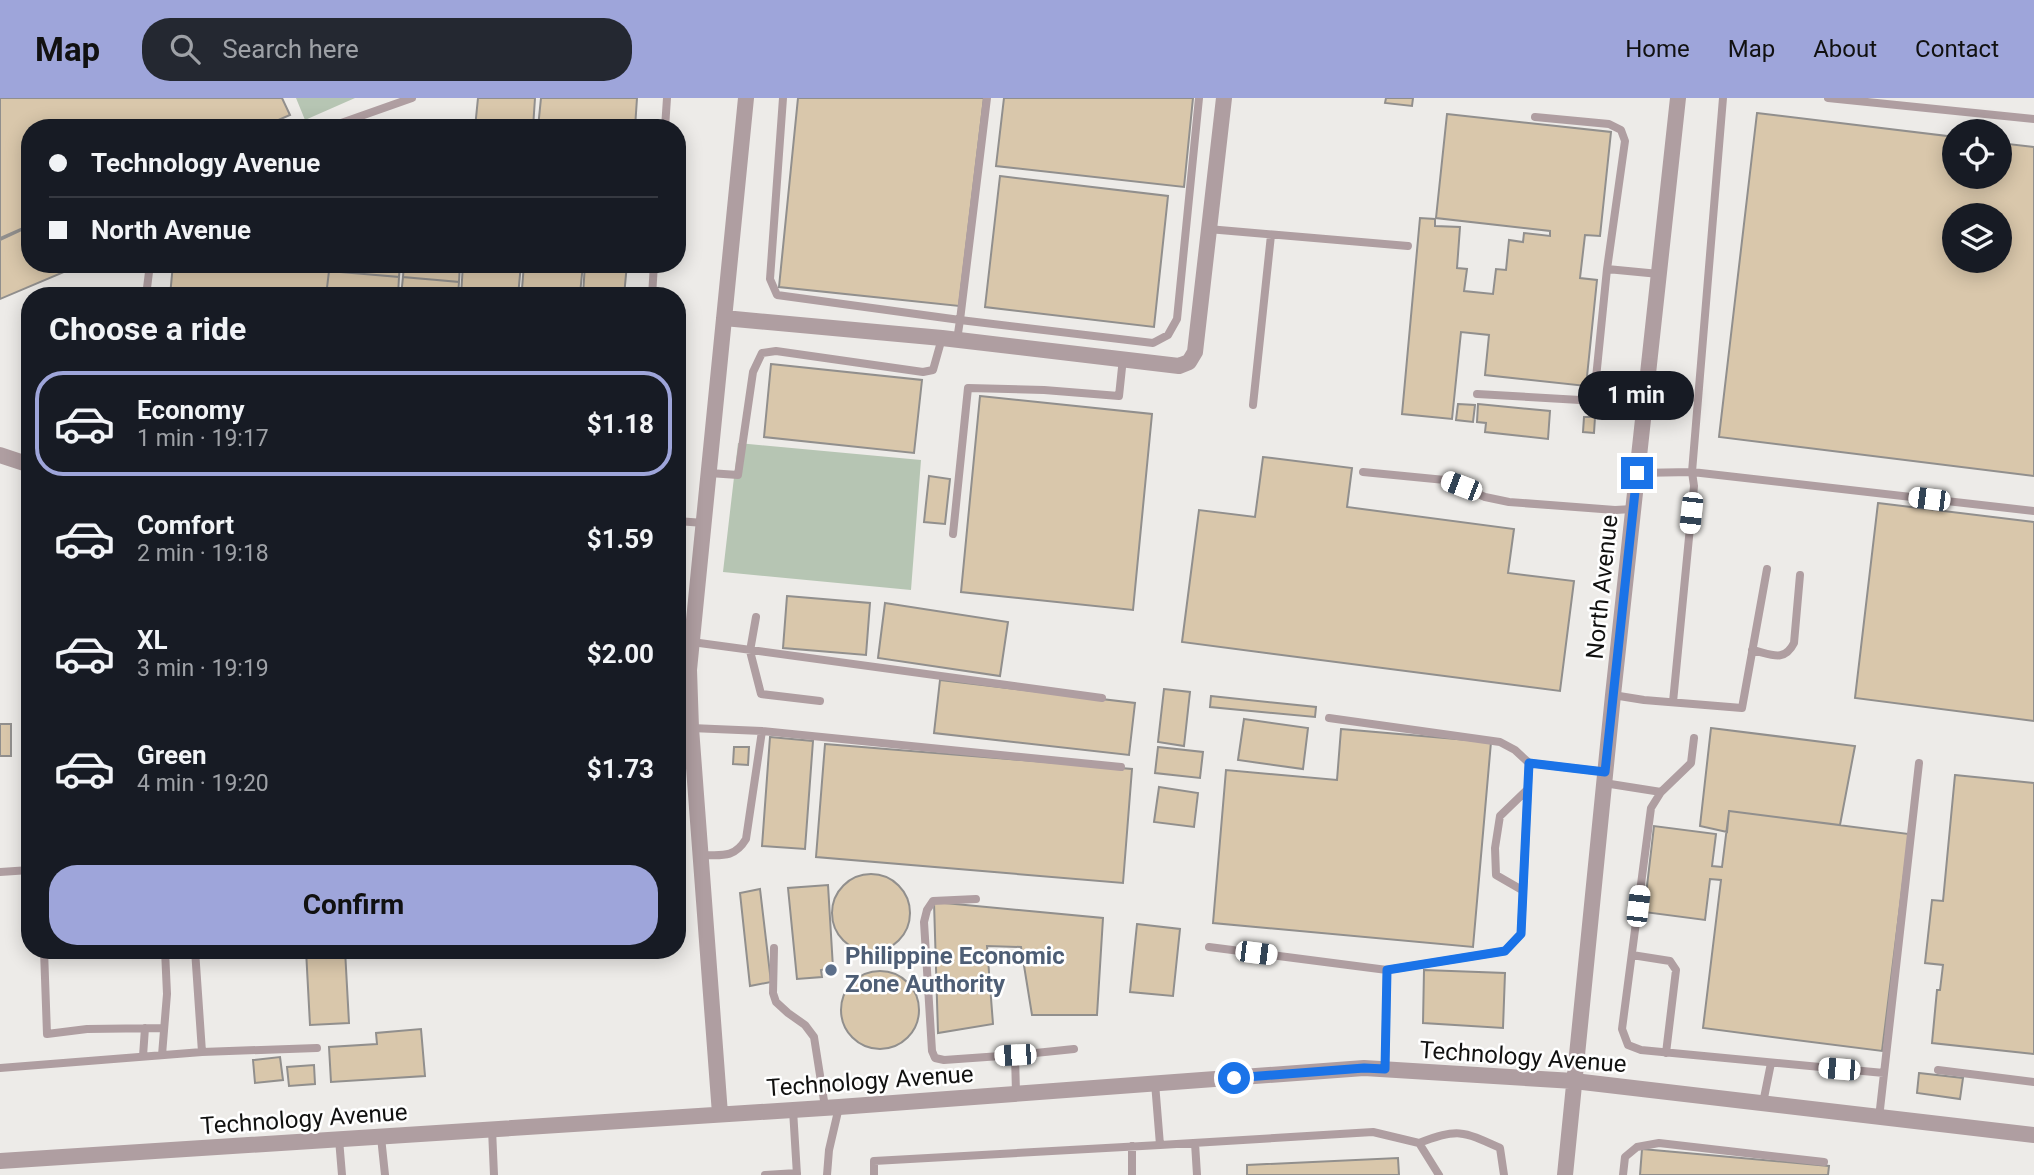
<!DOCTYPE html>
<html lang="en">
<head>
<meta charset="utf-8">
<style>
  body { margin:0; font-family:Roboto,sans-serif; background:#242831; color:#f1f3f6; height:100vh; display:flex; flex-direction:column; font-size:26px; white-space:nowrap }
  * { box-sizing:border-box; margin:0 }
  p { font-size:23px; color:#9ea1a6 }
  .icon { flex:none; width:38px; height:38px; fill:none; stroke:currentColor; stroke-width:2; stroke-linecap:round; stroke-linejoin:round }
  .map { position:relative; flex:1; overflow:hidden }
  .side { position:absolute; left:21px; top:189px; width:665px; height:672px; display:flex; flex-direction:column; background:#171b24; border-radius:28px; box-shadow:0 4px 18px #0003 }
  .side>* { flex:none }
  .hud { position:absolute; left:21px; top:21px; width:665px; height:154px; border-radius:28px; box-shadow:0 4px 18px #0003; display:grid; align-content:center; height:154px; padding:0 28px; background:#171b24 }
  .fabs { position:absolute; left:1942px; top:21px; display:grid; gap:14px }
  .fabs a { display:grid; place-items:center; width:70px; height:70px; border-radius:50%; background:#171b24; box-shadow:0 4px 18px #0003; font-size:35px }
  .end { position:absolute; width:32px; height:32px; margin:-16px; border:9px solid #1a73e8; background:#fff; box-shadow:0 0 0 4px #fff }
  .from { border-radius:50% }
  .bubble { position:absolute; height:49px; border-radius:24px; background:#171b24; box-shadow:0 4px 18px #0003; font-size:23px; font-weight:700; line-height:49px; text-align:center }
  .car { position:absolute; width:21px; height:42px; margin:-21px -10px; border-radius:9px; box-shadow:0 0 5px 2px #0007; background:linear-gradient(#fff 24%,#345 0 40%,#fff 0 76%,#345 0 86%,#fff 0) }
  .hud b { display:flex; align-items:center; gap:24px; height:66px; font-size:26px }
  .hud b+b { border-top:2px solid #363941 }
  .hud i { width:18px; height:18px; background:#f1f3f6 }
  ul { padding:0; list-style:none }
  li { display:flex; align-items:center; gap:21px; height:105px; margin:0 14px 10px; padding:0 14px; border:4px solid transparent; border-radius:28px }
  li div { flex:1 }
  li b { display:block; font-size:26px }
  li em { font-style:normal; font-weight:700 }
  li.on { border-color:#9ea5da }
  li>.icon { width:63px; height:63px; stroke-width:1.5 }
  h2 { padding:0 28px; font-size:32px; line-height:84px }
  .action { display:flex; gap:14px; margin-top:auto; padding:14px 28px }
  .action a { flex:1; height:80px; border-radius:28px; background:#9ea5da; color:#111; font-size:28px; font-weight:700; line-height:80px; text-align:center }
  header { display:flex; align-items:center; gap:42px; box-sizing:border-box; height:98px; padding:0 35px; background:#9ea5da; color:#111 }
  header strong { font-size:33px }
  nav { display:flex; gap:38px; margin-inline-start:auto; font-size:24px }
  .search { width:490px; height:63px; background:#242831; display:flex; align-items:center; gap:18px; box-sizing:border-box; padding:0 24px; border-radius:28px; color:#9ea1a6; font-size:26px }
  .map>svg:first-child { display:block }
  .green { fill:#b6c5b3 }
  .building { fill:#d9c7ab; stroke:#918f8d; stroke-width:2; fill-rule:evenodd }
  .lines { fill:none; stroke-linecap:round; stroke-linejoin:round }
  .service { stroke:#af9ea1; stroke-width:8 }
  .minor { stroke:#af9ea1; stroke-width:16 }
  .route { stroke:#1a73e8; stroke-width:9 }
  .service-dot { fill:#5c6f8a; stroke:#fff; stroke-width:2.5 }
  .labels { text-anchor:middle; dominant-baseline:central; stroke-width:5; stroke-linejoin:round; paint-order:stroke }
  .street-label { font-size:24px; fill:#111110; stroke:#fff }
  .service-label { font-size:24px; font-weight:bold; fill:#4e5e75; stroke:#fff; text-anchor:start }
</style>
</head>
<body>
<header>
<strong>Map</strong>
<div class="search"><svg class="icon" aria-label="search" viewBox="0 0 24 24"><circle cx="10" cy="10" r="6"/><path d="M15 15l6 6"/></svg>Search here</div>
<nav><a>Home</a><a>Map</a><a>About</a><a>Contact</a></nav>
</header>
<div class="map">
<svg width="2034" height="1077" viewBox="0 0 2034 1077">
  <rect width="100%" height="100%" fill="#edebe8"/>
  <path class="green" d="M296 0H355L305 22Z
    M738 345 921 362 911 492 723 474Z"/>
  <path class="building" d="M0 0H282L290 17 260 30H30V127L0 140Z
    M478 0H535L533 30H475Z
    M541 0H637L635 30H538Z
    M798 0H984L959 208 779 189Z
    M1004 0H1193L1184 89 996 68Z
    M1386 0H1413L1412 8 1385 5Z
    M1757 15 1955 39V79H2000V45L2034 49V378L1719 339ZM1955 117H2000V163H1955Z
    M1447 16 1611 34 1600 138 1585 137 1580 180 1597 182 1586 288 1485 277 1489 237 1461 234 1452 321 1402 316 1420 120 1435 121V128L1460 129 1457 170 1467 171 1464 193 1493 196 1496 171 1506 172 1509 142 1523 144 1524 135 1550 138V133L1436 120Z
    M363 24 413 29V30H362Z
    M1000 78 1168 98 1154 229 985 209Z
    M30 128V166H69L71 171 0 201V142Z
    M173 166H275L329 173 326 198H170Z
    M329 166H400L399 179 329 173Z
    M404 166H460L459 184 403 179Z
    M463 166H521L518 198H461Z
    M524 166H583L580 196 522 191Z
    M585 166H627L624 198 583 197Z
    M329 173 399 179 398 198H326Z
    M403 179 459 184 458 198H401Z
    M522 191 580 196V198H522Z
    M771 266 922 282 914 355 764 339Z
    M980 298 1152 316 1133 512 961 494Z
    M1458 306 1475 307 1473 324 1456 322Z
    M1478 306 1550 313 1548 341 1485 334 1486 325 1477 324Z
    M1584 319H1595L1594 335 1583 334Z
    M1263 359 1352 370 1347 409 1514 431 1508 475 1574 483 1560 593 1182 544 1199 412 1255 419Z
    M929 378 950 381 945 426 924 424Z
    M1878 405 2034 424V623L1855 600Z
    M787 498 870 505 866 557 783 550Z
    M885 505 1008 524 1000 578 878 560Z
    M940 582 1135 605 1129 657 934 635Z
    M1164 591 1190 594 1184 648 1158 644Z
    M1211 598 1316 609 1315 619 1210 609Z
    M1244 621 1308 630 1303 671 1238 662Z
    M0 626H11V658H0Z
    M1711 630 1855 648 1840 727 1729 713 1727 734 1700 728Z
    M1341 631 1491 644 1473 849 1213 825 1226 672 1337 682Z
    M770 639 813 643 805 751 762 748Z
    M825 646 1132 671 1123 785 816 759Z
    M734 649H749L748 667 733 666Z
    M1158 649 1203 654 1200 680 1155 675Z
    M1955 677 2034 685V956L1932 945 1937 892H1940L1943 867 1925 865 1932 802 1943 803Z
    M1159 689 1198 695 1194 729 1154 724Z
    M1729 713 1909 736 1882 953 1703 930 1721 782 1710 781 1705 822 1644 814 1654 728 1716 736 1712 768 1722 769Z
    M832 815a39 39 0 1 1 78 0a39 39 0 1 1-78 0Z
    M828 787 833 870 821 872 822 879 797 881 788 790Z
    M760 791 771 884 750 888 740 795Z
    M934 804 1103 820 1097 917H1032L1021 849 987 848 993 926 938 935Z
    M1137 826 1180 831 1173 898 1130 894Z
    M306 852H345L349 925 310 927Z
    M1424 872 1505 875 1503 930 1423 925Z
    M841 912a39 39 0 1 1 78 0a39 39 0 1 1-78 0Z
    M421 931 425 978 331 984 329 949 377 946 376 935Z
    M280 959 283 982 255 985 253 962Z
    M314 967 315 986 289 988 287 969Z
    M1919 975 1963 980 1960 1001 1917 995Z
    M1642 1051 1829 1068 1828 1077H1640Z
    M1398 1060 1399 1077H1247V1067Z"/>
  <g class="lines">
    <path class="service" d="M783 0 770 181 777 197 960 222 957 242
      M987 0 960 222 1153 245 1168 237 1177 221 1199 0
      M1723 0 1692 374 2034 413
      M1828 0 2034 21
      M1535 19 1609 26 1621 32 1625 43 1607 171 1659 176
      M327 30 412 0
      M665 30 667 0
      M1208 131 1408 148
      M146 198 150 166
      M652 198 654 166
      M1477 296 1580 302 1591 296 1596 280 1607 171
      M1253 307 1271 137
      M1363 374 1445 382 1485 399 1509 404 1615 412 1633 411
      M709 375 738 377 753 274 762 255 776 253 923 274 933 272 942 240
      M1637 375 1692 374 1694 388 1673 604
      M677 423 704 425
      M953 436 968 290 1044 292 1119 298 1123 260
      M756 519 750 553 761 596 820 603
      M692 544 1102 600
      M1752 552C1771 556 1784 565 1794 545L1800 477
      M1613 597 1644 602 1742 610 1767 471
      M1329 620 1500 644 1515 652 1529 665 1605 674
      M691 630 762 633 1121 669
      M1694 640 1691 665 1661 694 1651 710 1622 931 1628 947 1641 952 1884 975
      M1604 685 1661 694
      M700 757C721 757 734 761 746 741L762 633
      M0 774 30 772
      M1522 792 1496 777 1495 750 1500 718 1527 692
      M976 801 933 803 927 812 924 824 932 953 935 960 944 962 1015 957 1074 951
      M1209 849 1387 872 1505 853 1521 836 1529 665
      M774 850 773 895 776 904 788 915 805 927 814 939 825 1009
      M44 852 47 936 87 931 164 930
      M195 852 202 954
      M1632 857 1670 863 1676 872 1666 955
      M162 957 167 896 165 852
      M1015 957 1016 995
      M143 958 145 930
      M0 970 202 954 317 950
      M1385 971 1387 872
      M1938 972 2034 984
      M1155 985 1160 1047 1373 1034 1419 1045 1439 1077
      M1763 1005 1771 965
      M793 1012 797 1077
      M1879 1020 1919 665
      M492 1031 494 1077
      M381 1039 385 1077
      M339 1041 342 1077
      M1195 1045 1197 1077
      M1419 1045C1458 1030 1463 1033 1500 1050L1504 1077
      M765 1077 797 1075
      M827 1077 829 1052 839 1009
      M874 1077V1063L1160 1047
      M1132 1077V1048
      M1623 1077 1625 1059 1637 1049 1659 1045 1824 1064"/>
    <path class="minor" d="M724 220 942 240 1179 268 1189 264 1195 254 1224 0
      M0 357 30 367
      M720 1016 691 630 689 572 746 0
      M0 1063 839 1009 1364 970 1574 983 2034 1037
      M1565 1077 1613 597 1678 0"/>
  </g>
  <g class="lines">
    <path class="route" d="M1234 980 1364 970 1385 971 1387 872 1505 853 1521 836 1529 665 1605 674 1637 375"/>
  </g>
  <circle class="service-dot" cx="831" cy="872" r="7"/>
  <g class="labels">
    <g class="street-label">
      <text transform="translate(1602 489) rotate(-84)">North Avenue</text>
      <text transform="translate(1523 959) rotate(4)">Technology Avenue</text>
      <text transform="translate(870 983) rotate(-4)">Technology Avenue</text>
      <text transform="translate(304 1021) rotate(-4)">Technology Avenue</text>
    </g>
    <g class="service-label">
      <text x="845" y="858">Philippine Economic<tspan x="845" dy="28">Zone Authority</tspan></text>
    </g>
  </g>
</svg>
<div class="fabs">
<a><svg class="icon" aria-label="locate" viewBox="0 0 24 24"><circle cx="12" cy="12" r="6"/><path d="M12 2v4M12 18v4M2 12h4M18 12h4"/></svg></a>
<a><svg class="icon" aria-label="layers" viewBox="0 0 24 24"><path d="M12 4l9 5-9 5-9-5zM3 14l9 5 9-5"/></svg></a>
</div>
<i class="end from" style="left:1234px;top:980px"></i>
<i class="end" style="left:1637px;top:375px"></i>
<div class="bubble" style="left:1578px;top:273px;width:116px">1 min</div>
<i class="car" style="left:1461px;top:388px;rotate:291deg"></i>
<i class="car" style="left:1929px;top:401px;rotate:277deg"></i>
<i class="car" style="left:1691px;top:415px;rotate:186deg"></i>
<i class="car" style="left:1638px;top:808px;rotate:7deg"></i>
<i class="car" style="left:1256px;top:855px;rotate:97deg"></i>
<i class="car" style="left:1015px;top:957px;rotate:267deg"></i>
<i class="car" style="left:1839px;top:971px;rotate:275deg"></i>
<div class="hud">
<b><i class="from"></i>Technology Avenue</b>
<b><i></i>North Avenue</b>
</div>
<section class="side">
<h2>Choose a ride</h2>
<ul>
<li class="on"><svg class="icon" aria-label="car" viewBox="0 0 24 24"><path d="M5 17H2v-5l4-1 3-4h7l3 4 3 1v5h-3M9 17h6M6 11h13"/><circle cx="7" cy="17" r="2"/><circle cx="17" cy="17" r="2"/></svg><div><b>Economy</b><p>1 min · 19:17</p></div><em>$1.18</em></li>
<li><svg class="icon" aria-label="car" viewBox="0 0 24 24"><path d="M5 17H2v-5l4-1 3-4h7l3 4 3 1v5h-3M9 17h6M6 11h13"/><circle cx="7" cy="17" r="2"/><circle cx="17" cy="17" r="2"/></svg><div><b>Comfort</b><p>2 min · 19:18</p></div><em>$1.59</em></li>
<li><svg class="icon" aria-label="car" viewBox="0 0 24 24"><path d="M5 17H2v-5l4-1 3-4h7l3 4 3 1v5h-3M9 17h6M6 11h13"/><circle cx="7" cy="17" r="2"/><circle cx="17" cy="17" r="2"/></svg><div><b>XL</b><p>3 min · 19:19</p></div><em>$2.00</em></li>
<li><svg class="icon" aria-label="car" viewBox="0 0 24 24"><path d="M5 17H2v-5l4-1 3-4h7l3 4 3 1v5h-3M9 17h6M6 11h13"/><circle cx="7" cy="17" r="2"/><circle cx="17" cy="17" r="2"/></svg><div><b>Green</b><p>4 min · 19:20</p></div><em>$1.73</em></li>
</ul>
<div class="action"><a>Confirm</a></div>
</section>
</div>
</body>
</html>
